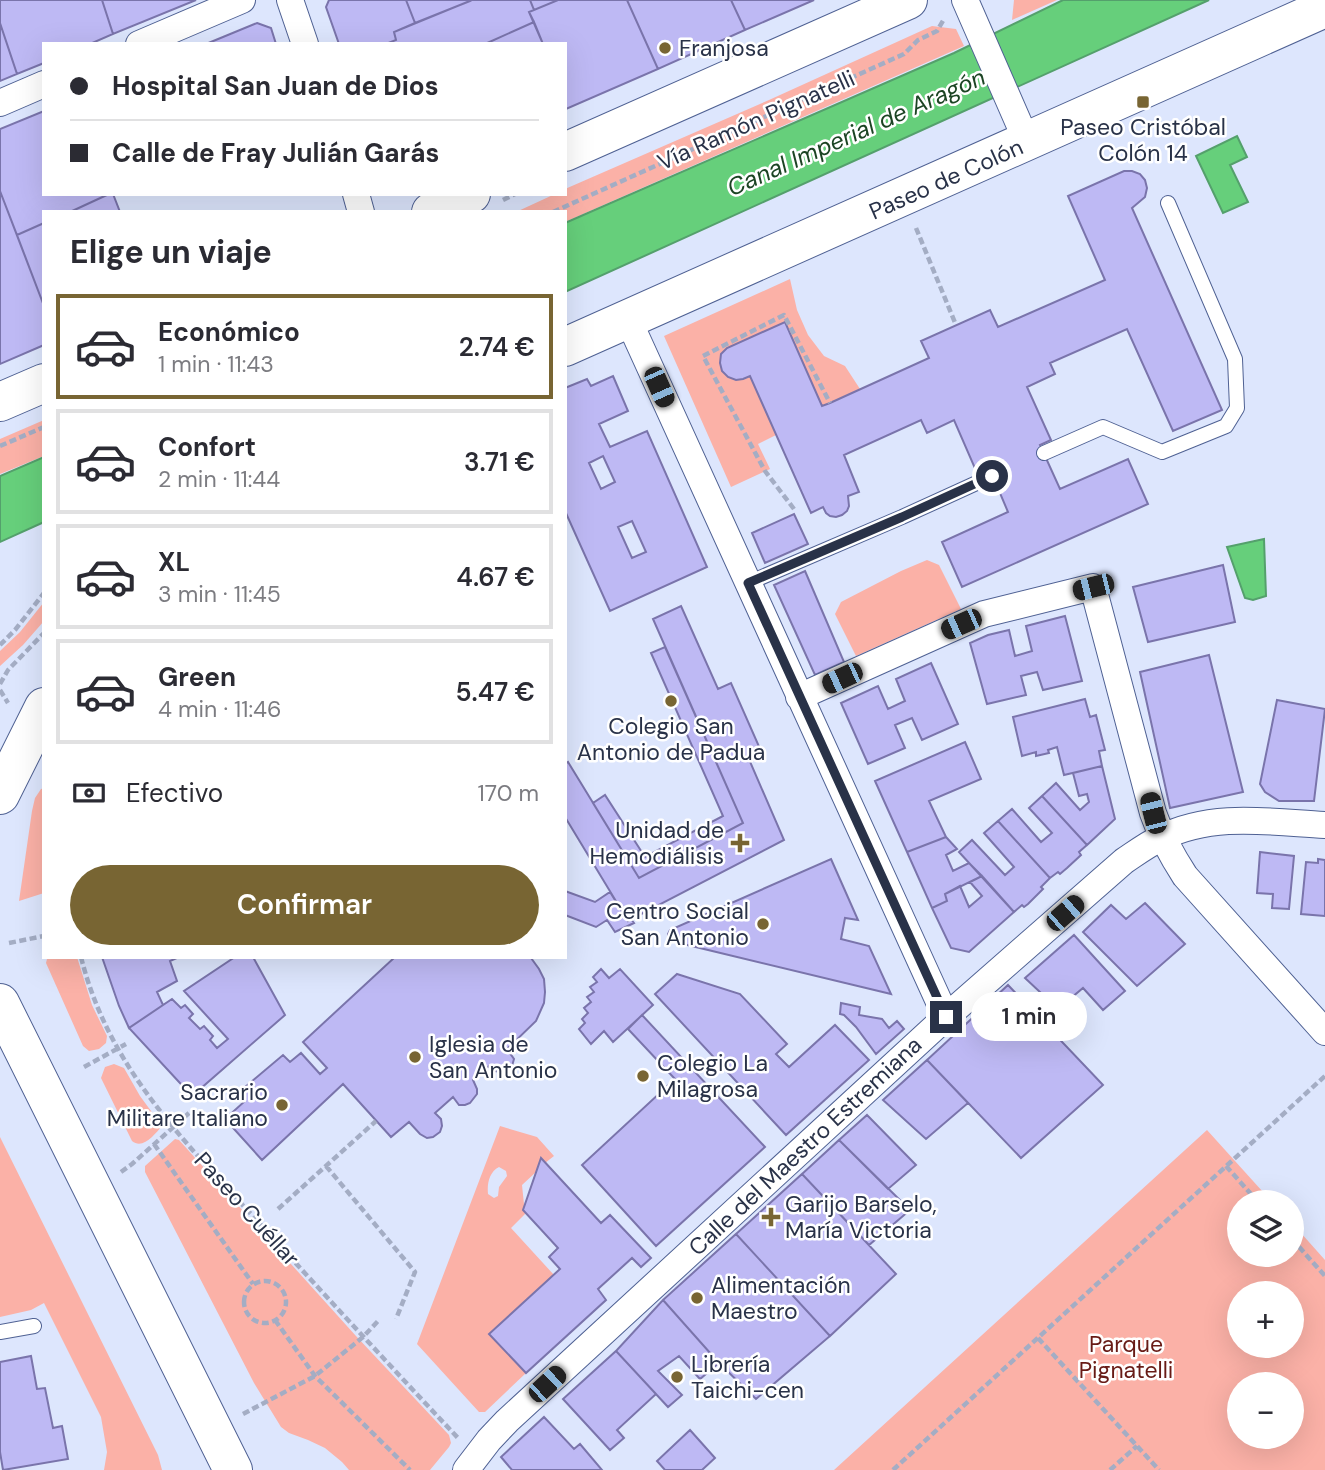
<!DOCTYPE html>
<html lang="es">
<head>
<meta charset="utf-8">
<style>
  body { margin:0; font-family:"DM Sans",sans-serif; background:#f7f7f7; color:#2b2b33; height:100vh; display:flex; flex-direction:column; font-size:26px; white-space:nowrap }
  * { box-sizing:border-box; margin:0 }
  p { font-size:23px; color:#7c7c81 }
  .icon { flex:none; width:38px; height:38px; fill:none; stroke:currentColor; stroke-width:2; stroke-linecap:round; stroke-linejoin:round }
  .map { position:relative; flex:1; overflow:hidden }
  .details { position:absolute; left:42px; top:210px; width:525px; height:749px; display:flex; flex-direction:column; background:#fff; border-radius:0px; box-shadow:0 7px 28px #0002 }
  .details>* { flex:none }
  .hud { position:absolute; left:42px; top:42px; width:525px; height:154px; border-radius:0px; box-shadow:0 7px 28px #0002; display:grid; align-content:center; height:154px; padding:0 28px; background:#fff }
  .tools { position:absolute; left:1227px; top:1190px; display:grid; gap:14px }
  .tools a { display:grid; place-items:center; width:77px; height:77px; border-radius:50%; background:#fff; box-shadow:0 7px 28px #0002; font-size:35px }
  .end { position:absolute; width:32px; height:32px; margin:-16px; border:9px solid #293248; background:#fff; box-shadow:0 0 0 4px #fff }
  .from { border-radius:50% }
  .bubble { position:absolute; height:49px; border-radius:24px; background:#fff; box-shadow:0 7px 28px #0002; font-size:23px; font-weight:600; line-height:49px; text-align:center }
  .car { position:absolute; width:21px; height:42px; margin:-21px -10px; border-radius:9px; box-shadow:0 0 5px 2px #0007; background:linear-gradient(#222 24%,#8ab4d8 0 40%,#222 0 76%,#8ab4d8 0 86%,#222 0) }
  .hud b { display:flex; align-items:center; gap:24px; height:66px; font-size:26px }
  .hud b+b { border-top:2px solid #e1e1e2 }
  .hud i { width:18px; height:18px; background:#2b2b33 }
  ul { padding:0; list-style:none }
  li { display:flex; align-items:center; gap:21px; height:105px; margin:0 14px 10px; padding:0 14px; border:4px solid #e1e1e2; border-radius:0px }
  li div { flex:1 }
  li b { display:block; font-size:26px }
  li em { font-style:normal; font-weight:600 }
  li.active { border-color:#786533 }
  li>.icon { width:63px; height:63px; stroke-width:1.5 }
  h2 { padding:0 28px; font-size:32px; line-height:84px }
  .pay { display:flex; align-items:center; gap:18px; height:77px; padding:0 28px; font-size:26px }
  .pay p { margin-inline-start:auto }
  .primary-button { display:flex; gap:14px; margin-top:auto; padding:14px 28px }
  .primary-button a { flex:1; height:80px; border-radius:42px; background:#786533; color:#fff; font-size:28px; font-weight:600; line-height:80px; text-align:center }
  .map>svg:first-child { display:block }
  .green { fill:#fbb1a7; fill-rule:evenodd }
  .water { fill:#66cf7b; stroke:#54a06c; stroke-width:2 }
  .building { fill:#beb9f4; stroke:#7a74ab; stroke-width:2; fill-rule:evenodd }
  .lines { fill:none; stroke-linecap:round; stroke-linejoin:round }
  .lane-casing { stroke:#4f6193; stroke-width:16 }
  .street-casing { stroke:#4f6193; stroke-width:28 }
  .secondary-casing { stroke:#4f6193; stroke-width:40 }
  .primary-casing { stroke:#4f6193; stroke-width:40 }
  .path { stroke:#a4adc4; stroke-width:4.5; stroke-dasharray:7 3.5; stroke-linecap:butt }
  .lane { stroke:#fff; stroke-width:14 }
  .street { stroke:#fff; stroke-width:26 }
  .secondary { stroke:#fff; stroke-width:38 }
  .primary { stroke:#fff; stroke-width:38 }
  .route { stroke:#293248; stroke-width:9 }
  .poi-dot { fill:#786533; stroke:#fff; stroke-width:2.5 }
  .labels { text-anchor:middle; dominant-baseline:central; stroke-width:5; stroke-linejoin:round; paint-order:stroke }
  .poi-label { font-size:23px; fill:#293248; stroke:#fff; text-anchor:start }
  .street-label { font-size:23px; fill:#293248; stroke:#fff }
  .park-label { font-size:23px; fill:#681b16; stroke:#fff }
  .water-label { font-size:24px; font-style:italic; fill:#1b4423; stroke:#fff }
</style>
</head>
<body>
<div class="map">
<svg width="1325" height="1470" viewBox="0 0 1325 1470">
  <rect width="100%" height="100%" fill="#dde6fd"/>
  <path class="green" d="M1014 0H1057L1012 20Z
    M932 26 956 29 964 46 565 222V212H516L555 194H565V189L769 100Z
    M790 279 797 310 808 335 824 356 845 366 860 389 822 406 785 323 727 348 721 354 736 380 743 379 750 376 776 435 758 444 770 469 731 487 664 336Z
    M44 420V456L0 474V439Z
    M927 560 939 565 961 609 856 656 835 614 841 602 901 571Z
    M44 602V621L23 645 0 666V651L20 632Z
    M44 788V893L19 901 32 811 35 798 41 789Z
    M55 957H77L92 1005 107 1036 106 1043 99 1049 89 1051 83 1046 46 963 47 959Z
    M114 1064 124 1068 140 1096 162 1126C155 1134 143 1150 132 1141L101 1078 105 1067Z
    M500 1126 537 1137 554 1156 545 1163 541 1159 536 1172 522 1185 525 1214 511 1228 554 1275 489 1334 526 1373 485 1412H479L417 1344ZM499 1167 506 1171 507 1176 499 1187 498 1196 494 1198 488 1194C487 1184 489 1172 499 1167Z
    M1207 1130 1272 1202H1239V1255H1292V1223L1325 1260V1470H834ZM1239 1293H1292V1346H1239ZM1239 1384H1292V1437H1239Z
    M0 1137 158 1455 162 1470H104L107 1452 101 1417 44 1303 31 1310 0 1317Z
    M175 1139 179 1140 356 1336 449 1435 451 1443 449 1447 430 1470H349L342 1462 325 1448 308 1440 289 1433 281 1427 254 1383 145 1172V1166Z"/>
  <path class="water" d="M1063 0H1209L565 292V223L954 53Z
    M1237 136 1247 157 1230 165 1248 202 1223 213 1196 156Z
    M44 457V522L0 542V476Z
    M1264 539 1266 596 1253 600 1245 598 1227 547Z"/>
  <path class="building" d="M0 0H102L113 34 90 44H44V63L17 74 0 23Z
    M102 0H196L113 34Z
    M329 0H406L415 23 394 32 396 40 386 44H339L326 7Z
    M406 0H470V1L415 23Z
    M472 0H530L534 10 529 12 534 22 485 44H386L396 40 394 32Z
    M530 0H558L534 10Z
    M558 0H627L658 69 566 109 565 44H543L529 12Z
    M627 0H731L745 30 658 69Z
    M731 0H814L745 30Z
    M534 22 543 44H485Z
    M0 23 17 74 0 81Z
    M257 23 271 28 276 44H206Z
    M44 111V194H109L70 212H44V223L17 235 0 191V129Z
    M1124 171H1132L1140 174 1145 180 1147 188 1145 197 1132 208 1222 410 1173 431 1127 329 1050 363 1055 374 1027 387 1051 440 1040 445 1060 489 1128 459 1148 504 962 587 942 542 1008 512 989 467 977 473 954 420 927 433 921 420 844 455 859 492 848 496 849 506 847 511 842 515 836 517 830 516 826 513 823 507 811 513 750 376 743 379 736 380 728 377 722 371 720 363 721 354 727 348 785 322 822 406 830 403 929 358 921 341 990 310 998 327 1105 280 1068 196Z
    M0 191 44 306V345L0 364Z
    M109 194H113L120 212H70Z
    M44 223V306L17 235Z
    M613 376 628 411 599 424 610 447 647 431 707 567 610 611 565 511V388L587 379 591 386ZM603 456 615 482 601 489 589 463ZM632 521 646 552 632 558 618 527Z
    M794 514 808 544 765 563 752 533Z
    M1223 565 1235 622 1148 642 1133 587Z
    M805 571 844 662 815 675 774 585Z
    M681 606 718 689 731 683 761 751 748 757 784 840 628 921 565 817V764L568 762 639 878 743 823 653 619Z
    M1065 616 1082 681 1043 690 1037 672 1021 676 1026 695 987 704 970 643 988 635 1009 630 1015 656 1032 651 1026 626Z
    M665 647 743 823 639 878 593 803 605 795 645 857 723 816 651 653Z
    M1209 655 1243 792 1170 808 1140 672Z
    M931 663 958 724 922 740 912 718 895 725 905 748 868 764 841 703 878 686 888 709 905 701 896 679Z
    M1085 699 1090 717 1096 715 1105 750 1099 751 1102 766 1064 775 1057 747 1048 750 1049 753 1036 756V752L1022 756 1013 717Z
    M1277 700 1325 709 1314 801H1279L1265 792 1260 784Z
    M965 742 981 779 929 801 946 837 907 852 875 781Z
    M1102 766 1115 819 1087 845 1042 796 1056 783 1080 810 1089 802 1087 794 1079 796 1073 773Z
    M1042 796 1087 845 1079 852 1081 855 1067 868 1060 874 1058 872 1050 878 998 821 1012 809 1041 842 1052 833 1029 808Z
    M998 821 1050 878 1041 887 1043 889 1028 904 1024 907 1022 905 1014 912 959 852 972 840 1005 875 1014 867 984 833Z
    M946 837 957 849 946 855 953 871 969 863 982 876 945 894 947 901 932 908 907 852Z
    M1260 852 1294 856 1289 909 1272 908 1273 894 1257 893Z
    M831 859 858 920 845 918 841 939 869 946 891 994 671 941 669 938 668 934 670 930Z
    M1318 859 1325 860V916L1301 914 1306 862 1318 863Z
    M982 876 1014 912 969 952 951 948 932 908 947 901 945 894 960 886 969 907 982 896 970 882Z
    M565 891 595 902 610 892 628 921 631 919 634 923 615 932 607 920 596 927 565 915Z
    M1145 903 1185 944 1137 986 1083 932 1111 905 1126 919Z
    M1074 935 1125 991 1103 1010 1083 988 1058 1009 1025 978Z
    M102 957H179L170 961 177 981 157 992 163 1005 129 1028 119 1006Z
    M235 957H253L285 1015 192 1096 129 1028 172 999 181 1008 185 1005 193 1014 189 1018 200 1029 204 1026 213 1036 210 1040 217 1048 228 1039 184 991Z
    M395 957 531 958 539 969 544 979 545 992 544 1003 536 1021 507 1049 514 1059 512 1066 505 1072H500L495 1071 489 1066 473 1080 477 1089V1094L470 1103 465 1105H459L453 1097 435 1113 441 1119 442 1126 440 1132 433 1137 427 1138 420 1134 409 1122 391 1137 343 1084 262 1160 225 1119 245 1101 238 1093 283 1055 290 1062 301 1053 320 1074 327 1068 303 1042Z
    M601 969 609 978 620 969 653 1005 613 1042 604 1031 591 1044 579 1029 585 1023 582 1019 588 1013 584 1008 591 1002 587 997 594 992 590 987 597 982 593 977Z
    M677 974 740 994 787 1044 776 1054 789 1067 835 1025 869 1060 786 1135 655 994Z
    M1008 985 1103 1085 1021 1158 927 1060Z
    M841 1003 860 1007 859 1015 882 1019 889 1028 897 1021 904 1029 876 1054 856 1027 844 1015 840 1014Z
    M642 1015 765 1147 656 1246 582 1165 675 1079 628 1029Z
    M927 1060 968 1103 926 1139 883 1100Z
    M867 1115 916 1165 888 1189 839 1140Z
    M839 1140 910 1210 869 1245 802 1174Z
    M541 1158 601 1223 610 1215 651 1258 641 1267 632 1258 598 1289 606 1300 526 1373 489 1334 560 1269 549 1257 558 1248 523 1210Z
    M802 1174 896 1274 830 1336 736 1234Z
    M736 1234 830 1336 756 1399 719 1363 663 1300Z
    M663 1300 719 1363 700 1379 679 1356 658 1371 682 1395 668 1407 616 1351Z
    M616 1351 656 1394 617 1430 624 1438 610 1450 563 1399Z
    M31 1356 37 1389 45 1388 53 1428 62 1426 68 1459 3 1470 0 1452V1362Z
    M544 1417 574 1449 580 1444 602 1470H512L501 1457Z
    M690 1430 715 1458 702 1470H665L657 1461Z"/>
  <g class="lines">
    <g class="lane-casing">
      <path id="lane" d="M1044 453 1103 427 1162 452 1226 426 1237 408 1235 359 1168 203
        M748 583 902 517 992 476
        M0 1332 34 1326"/>
    </g>
    <g class="street-casing">
      <path id="street" d="M290 0 305 44
        M965 0 1027 142
        M139 44 242 0
        M0 103 44 84
        M356 194 361 212
        M628 319 946 1017
        M799 697 984 614 1093 587 1153 813C1161 836 1172 856 1185 876L1325 1032
        M466 1470 489 1440 507 1421 946 1017 1124 861C1136 853 1148 844 1161 838 1212 812 1270 822 1325 825"/>
    </g>
    <g class="secondary-casing">
      <path id="secondary" d="M565 152 908 0
        M431 212 471 194
        M565 347C819 235 1072 121 1325 8
        M0 402 44 383
        M0 795 44 707"/>
    </g>
    <g class="primary-casing">
      <path id="primary" d="M0 1003 233 1470"/>
    </g>
    <path class="path" d="M503 200 515 194
      M553 212 904 54 918 40 937 31 944 19
      M916 228 956 325
      M0 446 44 427
      M794 509 765 471 703 356 784 315 830 403
      M0 645 15 630 44 593
      M0 684 8 670 44 633
      M0 690 8 703
      M9 943 44 936
      M81 957C110 1074 193 1149 270 1235 332 1303 395 1371 458 1438
      M84 1067 126 1044
      M154 1144 253 1284
      M326 1166 415 1272 396 1319
      M1226 1166 1258 1202
      M121 1172 132 1164 189 1113
      M278 1209 376 1121
      M1292 1239 1325 1276
      M244 1302a21 21 0 1 1 42 0a21 21 0 1 1-42 0Z
      M275 1320 315 1376 410 1470
      M1038 1338 1159 1470
      M243 1414 315 1376 363 1337 379 1320
      M893 1470 1325 1076
      M1110 1470 1137 1446"/>
    <use href="#lane" class="lane"/>
    <use href="#street" class="street"/>
    <use href="#secondary" class="secondary"/>
    <use href="#primary" class="primary"/>
  </g>
  <g class="lines">
    <path class="route" d="M946 1017 748 583 902 517 992 476"/>
  </g>
  <g class="poi-dot">
    <circle cx="665" cy="48" r="7"/>
    <rect x="1136" y="95" width="14" height="14" rx="3.5"/>
    <circle cx="671" cy="701" r="7"/>
    <path d="M736.5 832.5h7v7h7v7h-7v7h-7v-7h-7v-7h7z"/>
    <circle cx="763" cy="924" r="7"/>
    <circle cx="415" cy="1057" r="7"/>
    <circle cx="643" cy="1076" r="7"/>
    <circle cx="282" cy="1105" r="7"/>
    <path d="M767.5 1206.5h7v7h7v7h-7v7h-7v-7h-7v-7h7z"/>
    <circle cx="697" cy="1298" r="7"/>
    <circle cx="677" cy="1377" r="7"/>
  </g>
  <g class="labels">
    <g class="poi-label">
      <text x="679" y="48">Franjosa</text>
      <text x="1143" y="127" text-anchor="middle">Paseo Cristóbal<tspan x="1143" dy="26">Colón 14</tspan></text>
      <text x="671" y="726" text-anchor="middle">Colegio San<tspan x="671" dy="26">Antonio de Padua</tspan></text>
      <text x="724" y="830" text-anchor="end">Unidad de<tspan x="724" dy="26">Hemodiálisis</tspan></text>
      <text x="749" y="911" text-anchor="end">Centro Social<tspan x="749" dy="26">San Antonio</tspan></text>
      <text x="429" y="1044">Iglesia de<tspan x="429" dy="26">San Antonio</tspan></text>
      <text x="657" y="1063">Colegio La<tspan x="657" dy="26">Milagrosa</tspan></text>
      <text x="268" y="1092" text-anchor="end">Sacrario<tspan x="268" dy="26">Militare Italiano</tspan></text>
      <text x="785" y="1204">Garijo Barselo,<tspan x="785" dy="26">María Victoria</tspan></text>
      <text x="711" y="1285">Alimentación<tspan x="711" dy="26">Maestro</tspan></text>
      <text x="691" y="1364">Librería<tspan x="691" dy="26">Taichi-cen</tspan></text>
    </g>
    <g class="street-label">
      <text transform="translate(756 120) rotate(-24)">Vía Ramón Pignatelli</text>
      <text transform="translate(946 179) rotate(-24)">Paseo de Colón</text>
      <text transform="translate(805 1146) rotate(-43)">Calle del Maestro Estremiana</text>
      <text transform="translate(247 1209) rotate(48)">Paseo Cuéllar</text>
    </g>
    <g class="park-label">
      <text x="1126" y="1344">Parque<tspan x="1126" dy="26">Pignatelli</tspan></text>
    </g>
    <g class="water-label">
      <text transform="translate(856 132) rotate(-24)">Canal Imperial de Aragón</text>
    </g>
  </g>
</svg>
<div class="tools">
<a><svg class="icon" aria-label="layers" viewBox="0 0 24 24"><path d="M12 4l9 5-9 5-9-5zM3 14l9 5 9-5"/></svg></a>
<a>+</a>
<a>−</a>
</div>
<i class="end from" style="left:992px;top:476px"></i>
<i class="end" style="left:946px;top:1017px"></i>
<div class="bubble" style="left:971px;top:992px;width:116px">1 min</div>
<i class="car" style="left:659px;top:387px;rotate:156deg"></i>
<i class="car" style="left:1093px;top:587px;rotate:256deg"></i>
<i class="car" style="left:961px;top:624px;rotate:246deg"></i>
<i class="car" style="left:842px;top:678px;rotate:245deg"></i>
<i class="car" style="left:1153px;top:813px;rotate:346deg"></i>
<i class="car" style="left:1065px;top:913px;rotate:49deg"></i>
<i class="car" style="left:547px;top:1384px;rotate:47deg"></i>
<div class="hud">
<b><i class="from"></i>Hospital San Juan de Dios</b>
<b><i></i>Calle de Fray Julián Garás</b>
</div>
<section class="details">
<h2>Elige un viaje</h2>
<ul>
<li class="active"><svg class="icon" aria-label="car" viewBox="0 0 24 24"><path d="M5 17H2v-5l4-1 3-4h7l3 4 3 1v5h-3M9 17h6M6 11h13"/><circle cx="7" cy="17" r="2"/><circle cx="17" cy="17" r="2"/></svg><div><b>Económico</b><p>1 min · 11:43</p></div><em>2.74 €</em></li>
<li><svg class="icon" aria-label="car" viewBox="0 0 24 24"><path d="M5 17H2v-5l4-1 3-4h7l3 4 3 1v5h-3M9 17h6M6 11h13"/><circle cx="7" cy="17" r="2"/><circle cx="17" cy="17" r="2"/></svg><div><b>Confort</b><p>2 min · 11:44</p></div><em>3.71 €</em></li>
<li><svg class="icon" aria-label="car" viewBox="0 0 24 24"><path d="M5 17H2v-5l4-1 3-4h7l3 4 3 1v5h-3M9 17h6M6 11h13"/><circle cx="7" cy="17" r="2"/><circle cx="17" cy="17" r="2"/></svg><div><b>XL</b><p>3 min · 11:45</p></div><em>4.67 €</em></li>
<li><svg class="icon" aria-label="car" viewBox="0 0 24 24"><path d="M5 17H2v-5l4-1 3-4h7l3 4 3 1v5h-3M9 17h6M6 11h13"/><circle cx="7" cy="17" r="2"/><circle cx="17" cy="17" r="2"/></svg><div><b>Green</b><p>4 min · 11:46</p></div><em>5.47 €</em></li>
</ul>
<div class="pay"><svg class="icon" aria-label="cash" viewBox="0 0 24 24"><path d="M3 7h18v10H3z"/><circle cx="12" cy="12" r="2"/></svg>Efectivo<p>170 m</p></div>
<div class="primary-button"><a>Confirmar</a></div>
</section>
</div>
</body>
</html>
